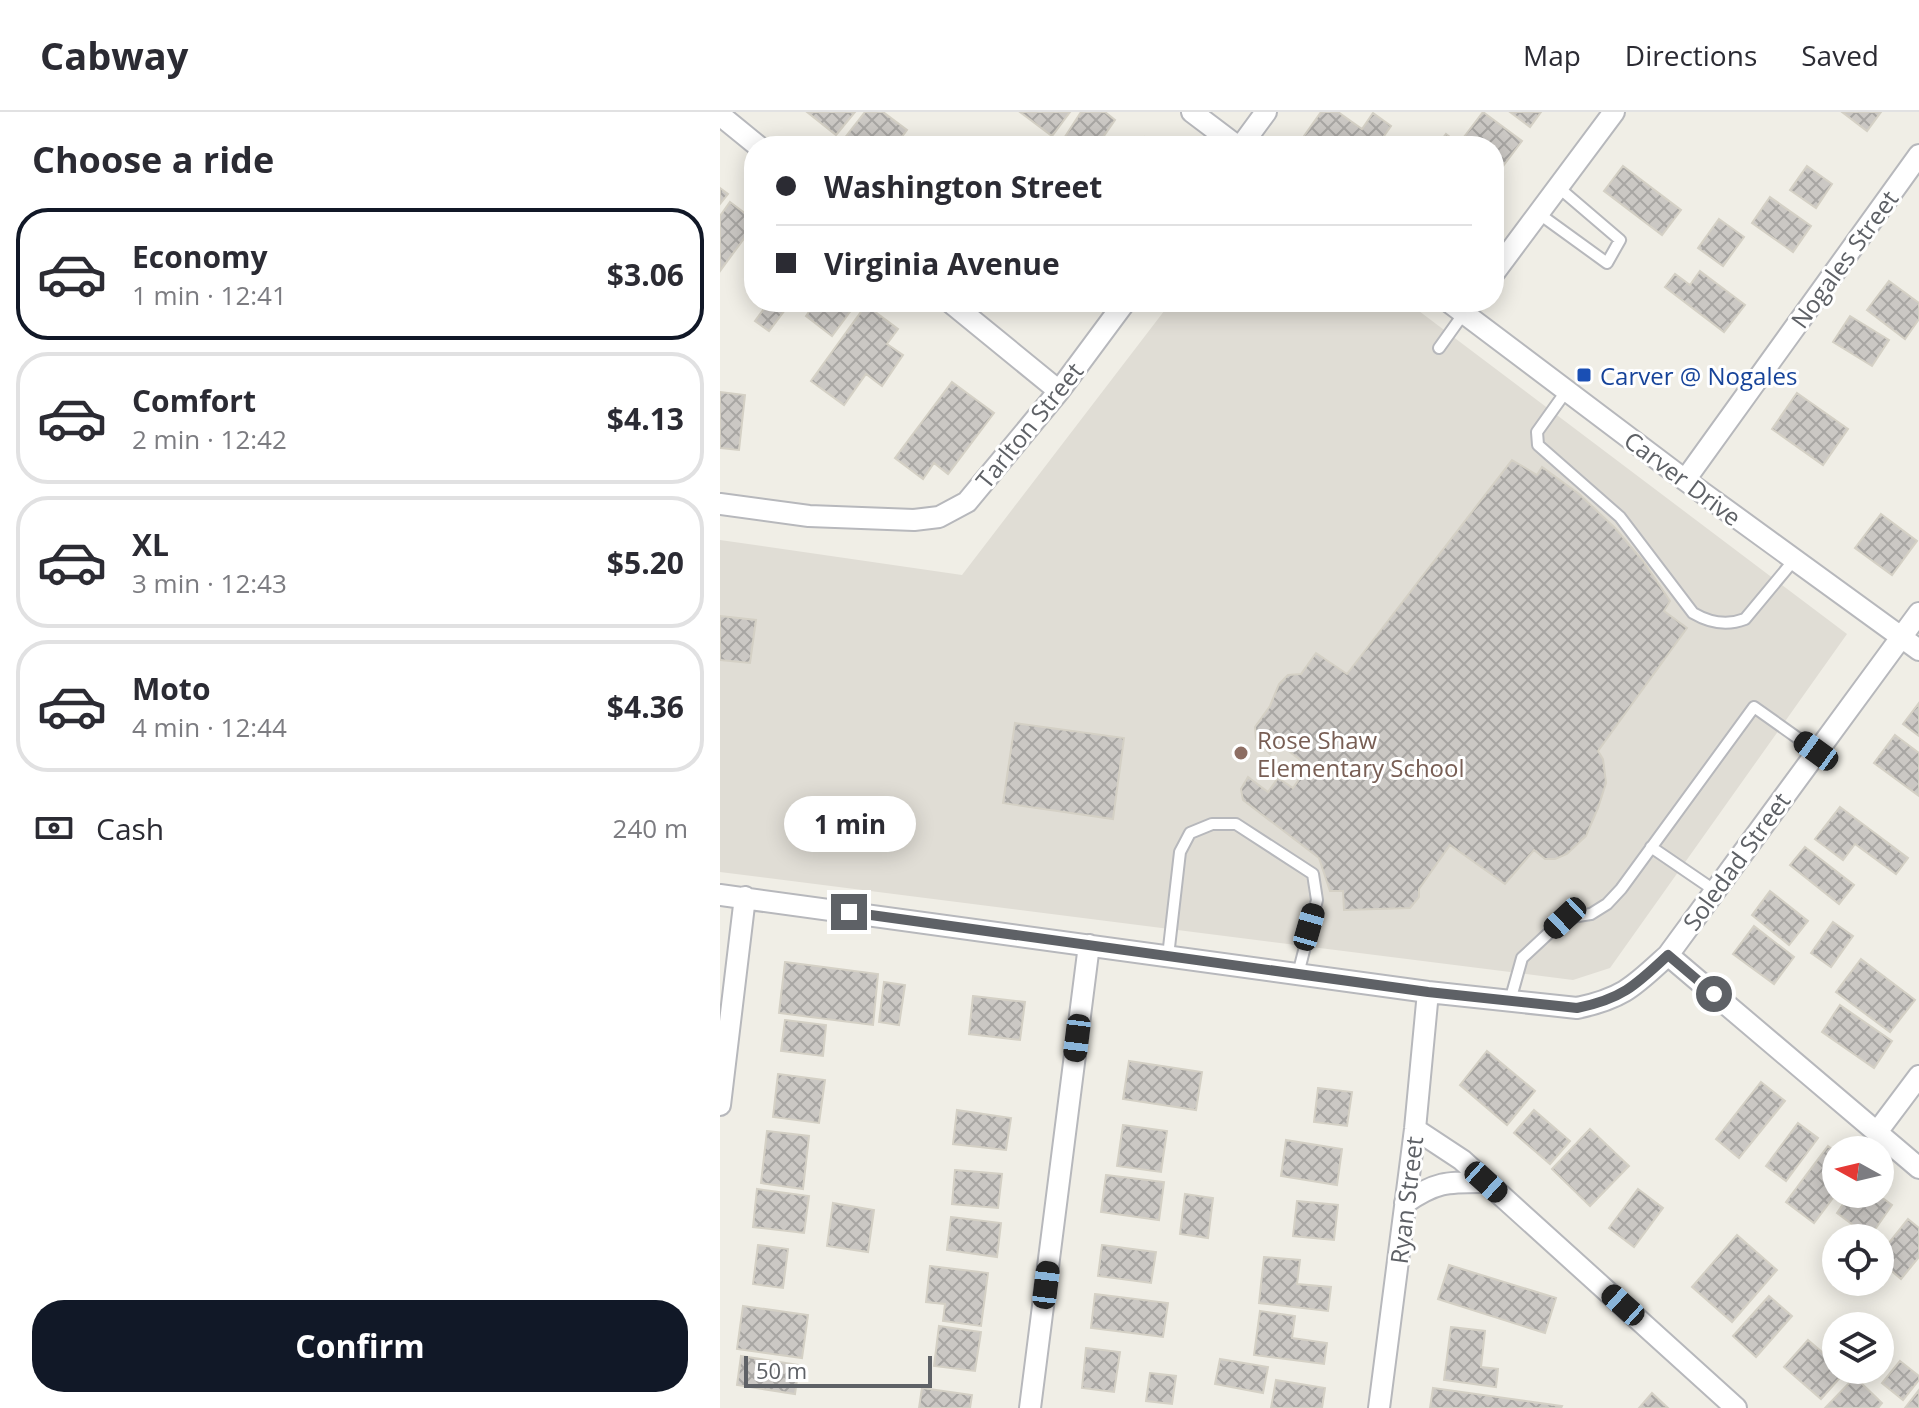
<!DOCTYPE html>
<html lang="en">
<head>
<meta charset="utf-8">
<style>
  body { margin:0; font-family:"Open Sans",sans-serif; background:#f7f7f7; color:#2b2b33; height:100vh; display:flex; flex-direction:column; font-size:30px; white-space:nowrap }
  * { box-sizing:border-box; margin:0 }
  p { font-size:26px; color:#7c7c81 }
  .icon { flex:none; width:44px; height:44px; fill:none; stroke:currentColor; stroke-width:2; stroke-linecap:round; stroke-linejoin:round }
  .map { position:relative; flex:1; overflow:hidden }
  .side { display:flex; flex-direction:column; background:#fff; width:720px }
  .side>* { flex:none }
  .top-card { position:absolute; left:24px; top:24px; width:760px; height:176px; border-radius:32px; box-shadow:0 4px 20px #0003; display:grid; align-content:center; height:176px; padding:0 32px; background:#fff }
  .needle { width:52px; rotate:278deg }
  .buttons { position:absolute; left:1102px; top:1024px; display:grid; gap:16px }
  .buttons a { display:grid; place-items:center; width:72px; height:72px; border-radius:50%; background:#fff; box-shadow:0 4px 20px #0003; font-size:40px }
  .scale { position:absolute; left:24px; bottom:20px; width:188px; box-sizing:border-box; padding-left:8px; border:4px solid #5e6166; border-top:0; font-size:22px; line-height:28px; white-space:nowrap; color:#5e6166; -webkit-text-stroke:6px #fff; paint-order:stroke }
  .end { position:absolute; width:36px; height:36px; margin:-18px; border:10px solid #5e6166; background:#fff; box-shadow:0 0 0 4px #fff }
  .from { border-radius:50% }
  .bubble { position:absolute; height:56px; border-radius:28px; background:#fff; box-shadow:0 4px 20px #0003; font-size:26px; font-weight:700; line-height:56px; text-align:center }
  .car { position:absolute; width:24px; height:48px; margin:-24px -12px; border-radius:10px; box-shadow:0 0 6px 2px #0007; background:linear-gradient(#222 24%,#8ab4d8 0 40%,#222 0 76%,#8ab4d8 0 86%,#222 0) }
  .top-card b { display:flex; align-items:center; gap:28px; height:76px; font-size:30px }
  .top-card b+b { border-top:2px solid #e1e1e2 }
  .top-card i { width:20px; height:20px; background:#2b2b33 }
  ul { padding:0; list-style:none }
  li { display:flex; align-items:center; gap:24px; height:132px; margin:0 16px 12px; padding:0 16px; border:4px solid #e1e1e2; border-radius:32px }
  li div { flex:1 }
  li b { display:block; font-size:30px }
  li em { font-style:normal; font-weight:700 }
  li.on { border-color:#111827 }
  li>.icon { width:72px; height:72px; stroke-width:1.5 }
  h2 { padding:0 32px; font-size:36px; line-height:96px }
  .pay { display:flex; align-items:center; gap:20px; height:88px; padding:0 32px; font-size:30px }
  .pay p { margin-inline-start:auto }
  .cta { display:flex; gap:16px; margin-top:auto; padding:16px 32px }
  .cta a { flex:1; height:92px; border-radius:32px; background:#111827; color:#fff; font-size:32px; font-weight:700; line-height:92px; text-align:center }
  header { display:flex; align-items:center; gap:48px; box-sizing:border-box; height:112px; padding:0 40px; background:#fff; border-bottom:2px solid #e1e1e2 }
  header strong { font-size:38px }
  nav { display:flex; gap:44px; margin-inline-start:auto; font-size:28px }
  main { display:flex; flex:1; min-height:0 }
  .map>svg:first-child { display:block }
  .education { fill:#e0ddd5 }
  .building { fill:url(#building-cross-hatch); stroke:#d4d0c5; stroke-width:2 }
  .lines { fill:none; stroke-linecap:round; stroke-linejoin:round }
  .service-casing { stroke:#b7b8bc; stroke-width:14 }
  .minor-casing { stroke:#b7b8bc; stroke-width:24 }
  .service { stroke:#fff; stroke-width:10 }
  .minor { stroke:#fff; stroke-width:20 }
  .route { stroke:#5e6166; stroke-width:10 }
  .transit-dot { fill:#1a4fb4; stroke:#fff; stroke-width:3 }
  .education-dot { fill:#8d6e63; stroke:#fff; stroke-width:3 }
  .labels { text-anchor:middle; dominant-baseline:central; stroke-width:6; stroke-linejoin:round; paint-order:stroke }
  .street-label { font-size:24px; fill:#5e6166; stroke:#fff }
  .transit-label { font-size:24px; fill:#164399; stroke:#fff; text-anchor:start }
  .education-label { font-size:24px; fill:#785e54; stroke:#fff; text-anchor:start }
</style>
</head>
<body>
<header>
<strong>Cabway</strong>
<nav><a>Map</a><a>Directions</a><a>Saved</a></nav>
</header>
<main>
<section class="side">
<h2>Choose a ride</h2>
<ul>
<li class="on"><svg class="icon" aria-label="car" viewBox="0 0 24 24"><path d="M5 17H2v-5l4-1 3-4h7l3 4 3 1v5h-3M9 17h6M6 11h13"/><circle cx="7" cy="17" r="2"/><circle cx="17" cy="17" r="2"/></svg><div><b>Economy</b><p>1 min · 12:41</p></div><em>$3.06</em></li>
<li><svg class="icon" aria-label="car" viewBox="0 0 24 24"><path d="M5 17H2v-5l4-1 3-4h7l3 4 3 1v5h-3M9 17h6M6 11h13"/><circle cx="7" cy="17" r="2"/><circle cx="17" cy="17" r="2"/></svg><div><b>Comfort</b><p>2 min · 12:42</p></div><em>$4.13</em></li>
<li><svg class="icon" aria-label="car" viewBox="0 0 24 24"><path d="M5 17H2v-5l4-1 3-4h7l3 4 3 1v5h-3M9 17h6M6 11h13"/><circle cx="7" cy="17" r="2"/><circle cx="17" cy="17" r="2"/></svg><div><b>XL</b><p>3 min · 12:43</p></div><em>$5.20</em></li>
<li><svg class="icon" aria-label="car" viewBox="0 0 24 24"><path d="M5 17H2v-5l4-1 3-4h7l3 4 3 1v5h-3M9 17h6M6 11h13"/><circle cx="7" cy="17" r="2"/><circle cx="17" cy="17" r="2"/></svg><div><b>Moto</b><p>4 min · 12:44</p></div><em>$4.36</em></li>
</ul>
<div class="pay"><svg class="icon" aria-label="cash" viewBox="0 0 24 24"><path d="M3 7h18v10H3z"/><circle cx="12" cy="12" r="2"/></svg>Cash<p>240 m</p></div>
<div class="cta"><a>Confirm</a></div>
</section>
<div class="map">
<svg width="1199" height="1296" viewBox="0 0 1199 1296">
  <defs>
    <pattern id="building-cross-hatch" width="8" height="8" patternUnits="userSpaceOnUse" patternTransform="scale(2)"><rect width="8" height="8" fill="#cbc8c4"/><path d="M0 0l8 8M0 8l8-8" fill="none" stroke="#a8a6a3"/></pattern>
  </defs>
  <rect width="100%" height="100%" fill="#f0eee6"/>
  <path class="education" d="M451 190H687L1127 522 890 856 853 868 0 760V428L242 463Z"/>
  <path class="building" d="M87 0H135L116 23Z
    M145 0H163L187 18 175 34H123L120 32Z
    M300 0H350L332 24Z
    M361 0H385L395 8 377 34H339Z
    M601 0H618L642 17 653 1 671 14 657 34H597L584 24Z
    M763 0 802 29 783 54 774 47V34H757L744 25Z
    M790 0H821L810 15Z
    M1122 0H1161L1147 19Z
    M726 22 742 34H717Z
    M425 25 439 34H418Z
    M903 54 961 98 942 123 884 79Z
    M1087 54 1112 72 1096 96 1070 78Z
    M0 76 8 82 0 92Z
    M1050 85 1091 114 1073 140 1032 111Z
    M10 90 34 108V113L0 159V104Z
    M999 107 1024 125 1003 154 978 136Z
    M980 159 1025 193 1004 220 945 175 955 162 970 173Z
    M1169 169 1199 191V207L1185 227 1147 198Z
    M41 190H71L49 219 35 209 46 194Z
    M96 190H131L135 193 112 224 86 204Z
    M146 193 178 217 167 232 183 243 162 274 146 262 124 293 91 269Z
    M1130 204 1169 228 1152 254 1113 230Z
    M232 270 274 301 228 362 214 351 203 367 175 346Z
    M0 280 25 283 19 338 0 336Z
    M1077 281 1128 317 1103 353 1052 317Z
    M792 348 817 363 822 355 859 382 895 416 923 449 950 489 944 499 967 516 878 639 883 647 886 671 878 696 866 724 847 742 835 747H825L814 738 785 772 730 733 699 777V785L690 796 624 798 623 779H610L599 746 523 688 521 677 528 665 548 680 558 666 573 676 588 654 557 630 550 642 536 627 535 615 550 594 559 572 568 563 581 562 596 541 627 562Z
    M1161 402 1197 429 1172 463 1135 436Z
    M0 504 36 508 30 551 0 548Z
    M1199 591V624L1183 612Z
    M295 611 404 626 393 707 283 691Z
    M1175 623 1199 641V684L1154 651Z
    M1120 695 1188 746 1176 762 1135 732 1123 748 1095 727Z
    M1085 735 1134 773 1119 792 1070 753Z
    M1050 779 1088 809 1069 833 1032 803Z
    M1113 810 1133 824 1111 855 1091 841Z
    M1034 814 1074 845 1054 872 1013 842Z
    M1141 847 1195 888 1170 920 1116 880Z
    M65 850 158 862 153 913 59 901Z
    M164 870 185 873 179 913 159 910Z
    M253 884 305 890 300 928 249 922Z
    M1120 893 1172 929 1154 956 1102 920Z
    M65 908 106 913 103 944 61 939Z
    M767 939 815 979 787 1013 740 973Z
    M409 949 482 960 476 998 403 987Z
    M58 962 105 968 99 1011 53 1005Z
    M1041 970 1065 989 1019 1046 996 1027Z
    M598 976 632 980 627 1014 594 1010Z
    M237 998 291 1006 286 1038 233 1032Z
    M814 998 850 1029 830 1052 794 1021Z
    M1078 1011 1098 1026 1066 1069 1046 1054Z
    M403 1013 447 1019 441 1060 397 1054Z
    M870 1017 909 1054 870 1094 832 1057Z
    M47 1019 89 1024 83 1077 41 1071Z
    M566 1028 622 1037 617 1073 561 1064Z
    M1108 1034 1116 1040V1082L1094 1111 1066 1090Z
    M235 1058 282 1062 278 1096 232 1092Z
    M386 1063 444 1070 439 1108 381 1100Z
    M37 1077 89 1084 84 1121 33 1115Z
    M918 1077 943 1096 914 1135 889 1116Z
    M465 1082 493 1086 488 1126 460 1122Z
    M1130 1082H1157L1172 1093 1149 1126H1124L1133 1113 1117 1101Z
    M577 1089 618 1093 614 1128 573 1124Z
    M113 1091 154 1098 148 1140 107 1134Z
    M231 1105 281 1111 277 1145 227 1138Z
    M1188 1107 1199 1116V1145L1181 1167 1160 1149V1142Z
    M1017 1123 1057 1158 1012 1210 972 1175Z
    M38 1133 68 1137 63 1176 33 1172Z
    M382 1133 436 1140 431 1171 378 1164Z
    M544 1145 580 1148 577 1172 611 1175 608 1199 539 1191Z
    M729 1153 836 1186 825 1221 718 1187Z
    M210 1154 268 1161 261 1214 223 1209 225 1192 206 1190Z
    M375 1182 448 1191 443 1225 371 1216Z
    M1049 1184 1072 1204 1036 1245 1013 1224Z
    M23 1194 88 1203 82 1246 17 1237Z
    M540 1199 575 1204 572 1226 607 1231 604 1252 534 1243Z
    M219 1214 261 1220 255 1259 214 1254Z
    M731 1215 765 1219 761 1255 778 1257 776 1275 724 1268Z
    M1088 1228 1116 1252V1258L1125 1260 1101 1287 1064 1255Z
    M366 1236 400 1240 394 1280 362 1276Z
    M21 1244 79 1253 75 1282 17 1273Z
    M500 1247 548 1255 543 1281 495 1272Z
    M1180 1249 1199 1264V1268L1183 1288 1162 1271Z
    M430 1261 456 1264 452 1292 426 1289Z
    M1135 1265 1162 1291 1158 1296H1105Z
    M556 1268 605 1276 602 1296H551Z
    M202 1276 252 1283 250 1296H199Z
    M713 1276 842 1294 841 1296H710Z
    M1199 1278V1296H1185Z
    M932 1281 948 1296H919Z"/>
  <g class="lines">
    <g class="service-casing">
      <path id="service" d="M818 101 887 151 900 128 838 75
        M719 236 744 201
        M847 278 817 320 818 333 900 405 973 501C990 511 1007 514 1025 507L1074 448
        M931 735 994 778
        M448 844 460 740 470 721 492 712H516L593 762 597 788 578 862
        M790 889 802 846 845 806 871 802 887 792 901 777 1034 595 1096 639"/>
    </g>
    <g class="minor-casing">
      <path id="minor" d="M472 0 517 34
        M0 3 38 34
        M521 34 546 0
        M774 161 894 0
        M230 190 339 279
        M729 190 965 368 1199 538
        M965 368 1199 43
        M0 392 89 404 194 408 219 405 247 390 339 279 405 190
        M0 783 708 880 857 896C904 886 914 874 948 843L1199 501
        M948 843 1199 1056
        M0 993 25 785
        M695 1017 742 1048 1016 1296
        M1157 1020 1199 964
        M685 1091C717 1069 728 1070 766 1070
        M310 1296 369 833
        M659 1296 695 1017 708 880"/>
    </g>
    <use href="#service" class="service"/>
    <use href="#minor" class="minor"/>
  </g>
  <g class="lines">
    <path class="route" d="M129 800 708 880 857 896C902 887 916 873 948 843L994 882"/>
  </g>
  <rect class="transit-dot" x="856" y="255" width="16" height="16" rx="4"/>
  <circle class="education-dot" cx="521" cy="641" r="8"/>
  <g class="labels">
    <g class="street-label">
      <text transform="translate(1124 147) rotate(-54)">Nogales Street</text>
      <text transform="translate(309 313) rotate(-51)">Tarlton Street</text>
      <text transform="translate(963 366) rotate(37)">Carver Drive</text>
      <text transform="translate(1016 749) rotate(-54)">Soledad Street</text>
      <text transform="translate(686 1088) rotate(-83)">Ryan Street</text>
    </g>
    <g class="transit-label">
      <text x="880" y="263">Carver @ Nogales</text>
    </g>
    <g class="education-label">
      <text x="537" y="627">Rose Shaw<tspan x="537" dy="28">Elementary School</tspan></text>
    </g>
  </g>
</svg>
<div class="buttons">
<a><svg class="needle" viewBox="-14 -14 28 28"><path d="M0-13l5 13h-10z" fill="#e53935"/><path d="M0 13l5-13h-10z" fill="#7c7c81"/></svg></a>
<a><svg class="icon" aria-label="locate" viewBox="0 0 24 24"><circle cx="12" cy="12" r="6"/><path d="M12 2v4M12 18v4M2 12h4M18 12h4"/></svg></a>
<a><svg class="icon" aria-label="layers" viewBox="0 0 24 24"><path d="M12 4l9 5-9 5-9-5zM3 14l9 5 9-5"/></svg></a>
</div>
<div class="scale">50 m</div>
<i class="end from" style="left:994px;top:882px"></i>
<i class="end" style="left:129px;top:800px"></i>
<div class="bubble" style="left:64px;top:684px;width:132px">1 min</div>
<i class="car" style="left:1096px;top:639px;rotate:306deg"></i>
<i class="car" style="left:845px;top:806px;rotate:227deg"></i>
<i class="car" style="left:589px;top:815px;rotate:16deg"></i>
<i class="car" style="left:357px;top:926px;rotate:187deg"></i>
<i class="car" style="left:766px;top:1070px;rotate:132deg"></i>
<i class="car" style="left:326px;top:1173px;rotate:7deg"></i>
<i class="car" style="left:903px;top:1193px;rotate:312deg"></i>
<div class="top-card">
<b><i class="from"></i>Washington Street</b>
<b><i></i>Virginia Avenue</b>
</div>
</div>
</main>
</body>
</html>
